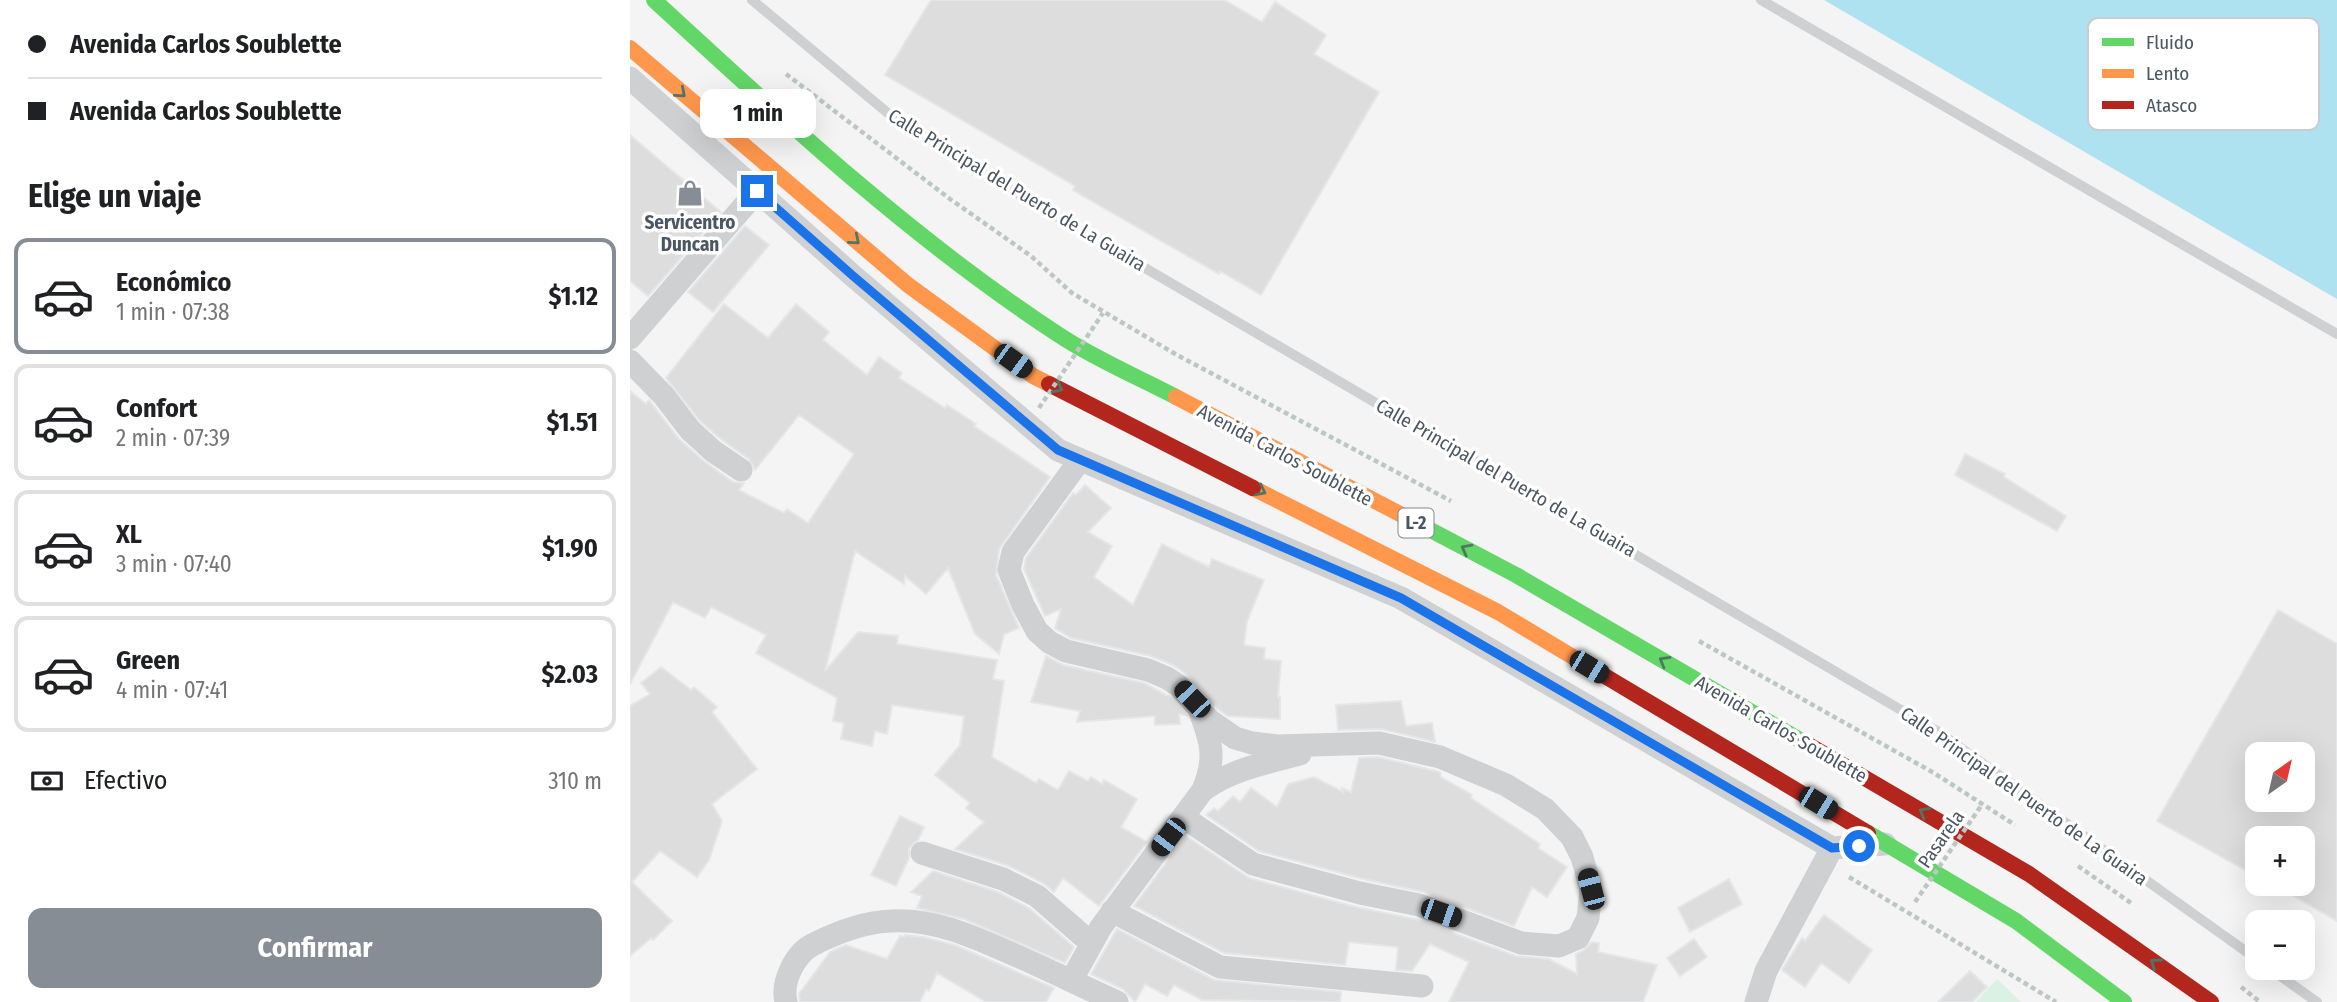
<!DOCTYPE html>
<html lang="es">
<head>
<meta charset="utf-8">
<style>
  body { margin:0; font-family:"Fira Sans Condensed",sans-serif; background:#f2f2f2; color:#202124; height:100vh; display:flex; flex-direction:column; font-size:26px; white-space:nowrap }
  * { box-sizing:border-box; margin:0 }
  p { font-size:23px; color:#757577 }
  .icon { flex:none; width:38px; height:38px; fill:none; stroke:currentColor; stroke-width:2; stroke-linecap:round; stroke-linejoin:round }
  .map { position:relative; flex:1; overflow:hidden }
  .panel { display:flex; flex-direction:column; background:#fff; width:630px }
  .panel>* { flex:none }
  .hud { display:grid; align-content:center; height:154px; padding:0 28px; background:#fff }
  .needle { width:46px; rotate:34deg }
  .fabs { position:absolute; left:1615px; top:742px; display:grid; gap:14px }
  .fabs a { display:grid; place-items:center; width:70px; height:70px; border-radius:14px; background:#fff; box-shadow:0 7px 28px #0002; font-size:35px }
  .end { position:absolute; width:32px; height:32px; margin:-16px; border:9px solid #1a73e8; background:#fff; box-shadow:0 0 0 4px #fff }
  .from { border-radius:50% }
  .bubble { position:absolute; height:49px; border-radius:14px; background:#fff; box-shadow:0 7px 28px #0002; font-size:23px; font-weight:700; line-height:49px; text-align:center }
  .car { position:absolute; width:21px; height:42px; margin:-21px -10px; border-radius:9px; box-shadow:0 0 5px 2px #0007; background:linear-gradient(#222 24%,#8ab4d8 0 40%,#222 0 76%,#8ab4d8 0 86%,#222 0) }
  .hud b { display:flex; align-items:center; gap:24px; height:66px; font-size:26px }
  .hud b+b { border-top:2px solid #e0e0e0 }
  .hud i { width:18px; height:18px; background:#202124 }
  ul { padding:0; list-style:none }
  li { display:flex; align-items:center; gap:21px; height:116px; margin:0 14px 10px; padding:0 14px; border:4px solid #e0e0e0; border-radius:14px }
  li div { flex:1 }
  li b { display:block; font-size:26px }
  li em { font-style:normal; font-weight:700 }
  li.on { border-color:#868d94 }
  li>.icon { width:63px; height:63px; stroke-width:1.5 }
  h2 { padding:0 28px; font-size:32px; line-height:84px }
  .pay { display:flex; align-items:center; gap:18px; height:77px; padding:0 28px; font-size:26px }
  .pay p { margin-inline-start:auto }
  .action { display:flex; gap:14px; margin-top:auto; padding:14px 28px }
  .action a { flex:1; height:80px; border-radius:14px; background:#868d94; color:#fff; font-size:28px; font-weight:700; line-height:80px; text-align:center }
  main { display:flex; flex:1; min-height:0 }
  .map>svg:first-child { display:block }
  .green { fill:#d9f2e3 }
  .water { fill:#aee2f0 }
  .building { fill:#ddddde; stroke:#e5e6e7; stroke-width:2; fill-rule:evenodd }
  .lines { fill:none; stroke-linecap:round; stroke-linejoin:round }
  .path { stroke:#bcc7c4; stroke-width:4.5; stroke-dasharray:5 3.5; stroke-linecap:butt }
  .lane { stroke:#ced0d2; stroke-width:10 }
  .street { stroke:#ced0d2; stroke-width:23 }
  .fast { stroke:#63d668; stroke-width:16 }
  .slow { stroke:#ff974d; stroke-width:16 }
  .jam { stroke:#b3261e; stroke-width:16 }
  .path-bridge { stroke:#bcc7c4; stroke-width:4.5; stroke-dasharray:5 3.5; stroke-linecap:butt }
  .oneway { stroke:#507663 }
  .route { stroke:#1a73e8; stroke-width:9 }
  .labels { text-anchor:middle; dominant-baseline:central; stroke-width:7; stroke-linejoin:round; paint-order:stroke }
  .shield { fill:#fff; stroke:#808990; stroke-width:2 }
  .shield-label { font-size:18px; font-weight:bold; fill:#4a5661 }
  .street-label { font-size:19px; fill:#4a5661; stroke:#fff }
  .poi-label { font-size:19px; font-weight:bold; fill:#4a5661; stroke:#fff }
  .key { fill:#fff; stroke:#c9ccd0; stroke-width:2 }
  .key-label { font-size:19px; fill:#4a5661 }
</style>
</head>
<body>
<main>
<section class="panel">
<div class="hud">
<b><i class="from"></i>Avenida Carlos Soublette</b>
<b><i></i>Avenida Carlos Soublette</b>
</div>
<h2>Elige un viaje</h2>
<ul>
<li class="on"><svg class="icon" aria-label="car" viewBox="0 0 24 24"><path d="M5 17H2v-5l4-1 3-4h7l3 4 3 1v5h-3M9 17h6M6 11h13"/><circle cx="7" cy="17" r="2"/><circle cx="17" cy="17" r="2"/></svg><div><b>Económico</b><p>1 min · 07:38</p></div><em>$1.12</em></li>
<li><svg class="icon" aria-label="car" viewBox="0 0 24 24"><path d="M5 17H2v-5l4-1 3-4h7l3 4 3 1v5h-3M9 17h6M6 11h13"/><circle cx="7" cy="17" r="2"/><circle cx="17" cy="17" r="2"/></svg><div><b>Confort</b><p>2 min · 07:39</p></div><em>$1.51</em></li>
<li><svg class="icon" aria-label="car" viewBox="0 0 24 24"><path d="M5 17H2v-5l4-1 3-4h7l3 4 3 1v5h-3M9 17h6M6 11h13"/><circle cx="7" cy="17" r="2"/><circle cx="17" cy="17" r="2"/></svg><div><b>XL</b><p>3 min · 07:40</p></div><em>$1.90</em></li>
<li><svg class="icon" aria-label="car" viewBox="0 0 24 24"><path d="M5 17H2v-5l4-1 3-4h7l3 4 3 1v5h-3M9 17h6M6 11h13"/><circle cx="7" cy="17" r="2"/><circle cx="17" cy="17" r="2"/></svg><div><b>Green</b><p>4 min · 07:41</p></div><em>$2.03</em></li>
</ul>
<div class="pay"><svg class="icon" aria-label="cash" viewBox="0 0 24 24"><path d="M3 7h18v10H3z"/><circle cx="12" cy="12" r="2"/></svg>Efectivo<p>310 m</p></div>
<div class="action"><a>Confirmar</a></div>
</section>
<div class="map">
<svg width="1707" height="1002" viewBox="0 0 1707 1002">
  <rect width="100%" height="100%" fill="#f4f4f4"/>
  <path class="green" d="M1367 979 1391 1002H1346Z"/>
  <path class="water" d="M1194 0H1707V299Z"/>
  <path class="building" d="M301 0H594L632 22 645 2 696 35 684 54 749 92 631 295 590 271 589 274 472 207 443 190 445 186 255 75Z
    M0 135 91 212 18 296 0 281Z
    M115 226 139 245 83 312 58 292Z
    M94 304 138 338 166 304 199 332 193 340 237 375 249 357 272 373 269 378 315 408 317 405 346 424 344 426 420 477 369 549 366 575 389 628 374 634 369 654 345 634 318 568 296 594 275 576 274 584 225 551 195 671 228 632 268 636 267 644 367 660 363 679 374 681 362 757 406 783 409 779 428 790 439 771 458 781 461 777 472 784 474 780 507 799 491 827 517 842 469 906 433 878 424 892 413 883 379 866 325 849 354 822 336 808 340 803 305 775 330 745 334 716 262 705 257 734 245 731 242 746 211 739 214 723 203 721 207 698 126 653 136 635 81 607 75 618 43 602 0 684V391L16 404 19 400 49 439 74 461 103 482 114 483 109 490 154 513 157 509 178 523 224 454 169 415 125 470 119 459 92 440 70 421 36 378Z
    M1335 454 1375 474 1374 477 1436 516 1427 531 1325 475Z
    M455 485 481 508 458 532 482 546 464 577 503 605 532 544 579 567 582 559 634 580 617 621 614 645 635 648 634 659 651 661 648 697H650V719L598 716 588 709 559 676 543 665 521 656 441 638 425 628 431 609 415 616 394 569 396 558 443 493 446 495Z
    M1648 610 1707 644V921L1643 884H1673V838H1628V877L1527 821ZM1628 754H1673V800H1628Z
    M416 656 433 665 514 683 540 697 556 715 549 714 550 724 525 725V716L447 722 450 711 401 702Z
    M31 667 61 690 64 687 87 707 82 712 127 769 82 804 92 821 79 860 67 877 30 851 2 882 42 921 23 940 21 938 0 956V706L20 694 11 683Z
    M771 701 776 726 802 723 805 742 752 729 708 730 706 705Z
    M748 757 810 772 811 777 842 795 841 798 910 844 908 848 937 867 917 897 902 887 884 926 794 892 733 879 629 851 576 815 584 808 588 811 603 796 610 802 621 788 647 807 658 784 684 777 713 792 712 788 721 792 729 758Z
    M270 816 294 827 288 840 279 848V858L266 886 241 875Z
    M556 836 619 878 726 907 785 919 886 956 919 959 947 974 946 954 954 950 962 942 969 943 968 952 1027 965 1013 1002H819L839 962 800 944 782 971 766 970 768 947 719 942 715 965 594 953 504 906Z
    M303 871 368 892 399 908 444 947 435 963 334 919 287 908 292 896 281 892Z
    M1099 879 1112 904 1060 932 1048 908Z
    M1194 915 1242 950 1219 983 1191 963 1175 987 1152 970 1172 938 1175 941Z
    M487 929 584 980 711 992 710 1002 572 1000 544 985 537 996 515 984 505 1002 493 989 461 974Z
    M275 935 293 937 325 945 424 988 416 1002H356L307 973 299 991 296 989 290 1002H170L169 994 200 952 216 945 257 959 270 936 274 937Z
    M1064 939 1077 957 1050 976 1037 958Z
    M1340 971 1357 987 1342 1002H1308Z"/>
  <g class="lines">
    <path class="path" d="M156 74 320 199 401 256 442 293 547 355 821 501
      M1069 641 1304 773 1385 825
      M1448 866 1501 903
      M1219 877 1426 1002
      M1611 987 1630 1002"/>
    <path class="lane" d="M122 0 265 119 368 182 1307 731 1628 960
      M1131 0 1707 334
      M1639 968 1687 1002"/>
    <path class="street" d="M0 78 222 275 428 450 771 598 1202 848 1255 844
      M0 338 127 191
      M0 361 34 396 60 430 83 451 111 470
      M450 460 383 552 379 570 393 605 407 631 419 642 436 651 518 670 537 678 549 686 579 720 605 738 622 743 648 746 749 743 810 757 876 785 915 809 942 837 952 857 961 889 958 918 948 938 929 946 891 943 789 905 730 893 623 864 553 817
      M570 712C582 743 586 759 573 790
      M292 853 373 879 407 896 461 943
      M482 911 590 967 792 986
      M441 981 471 927 573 790C603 769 636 763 670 754
      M156 1002C151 982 165 953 184 944 208 932 234 922 261 921 308 918 352 941 394 959 425 973 456 988 487 1002
      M1126 1002 1136 971 1202 848"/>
    <path class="fast" d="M24 0C153 119 282 239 429 335 465 359 508 377 546 397
      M791 525 886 575 1175 743
      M1238 833 1386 921 1494 1002"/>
    <path class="slow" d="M0 48 278 285 403 376 419 384
      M546 397 791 525
      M623 488 868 612 948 660"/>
    <path class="jam" d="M419 384 623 488
      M948 660 1238 833
      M1175 743 1399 874 1581 1002"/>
    <path class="path-bridge" d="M409 408 473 313
      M1285 902 1351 806"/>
  </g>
  <defs><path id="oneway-chevron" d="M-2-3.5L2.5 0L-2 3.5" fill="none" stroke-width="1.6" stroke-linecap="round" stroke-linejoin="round" transform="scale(1.75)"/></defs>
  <g class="oneway">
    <use href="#oneway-chevron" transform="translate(51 93) rotate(41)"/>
    <use href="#oneway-chevron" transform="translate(225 240) rotate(40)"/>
    <use href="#oneway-chevron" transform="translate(428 388) rotate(27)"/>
    <use href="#oneway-chevron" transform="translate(631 491) rotate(27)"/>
    <use href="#oneway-chevron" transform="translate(836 549) rotate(-152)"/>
    <use href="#oneway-chevron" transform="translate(1034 661) rotate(-150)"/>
    <use href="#oneway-chevron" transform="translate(1294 812) rotate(-150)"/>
    <use href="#oneway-chevron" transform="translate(1525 963) rotate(-145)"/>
  </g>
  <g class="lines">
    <path class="route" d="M127 191 222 275 428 450 771 598 1202 848 1229 846"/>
  </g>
  <defs>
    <g id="shop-bare" transform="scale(2.1)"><path d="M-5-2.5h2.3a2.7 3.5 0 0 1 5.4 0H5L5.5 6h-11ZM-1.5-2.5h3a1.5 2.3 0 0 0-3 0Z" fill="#868d94" stroke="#fff" stroke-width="2.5" paint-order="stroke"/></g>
  </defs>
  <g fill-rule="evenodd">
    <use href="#shop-bare" x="60" y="193"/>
  </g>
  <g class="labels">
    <rect class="shield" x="768.5" y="508.5" width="35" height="29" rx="5"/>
    <g class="shield-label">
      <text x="786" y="523">L-2</text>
    </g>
    <g class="street-label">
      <text transform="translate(387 190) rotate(31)">Calle Principal del Puerto de La Guaira</text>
      <text transform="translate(655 455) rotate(28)">Avenida Carlos Soublette</text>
      <text transform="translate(876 478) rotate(30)">Calle Principal del Puerto de La Guaira</text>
      <text transform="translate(1151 729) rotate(30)">Avenida Carlos Soublette</text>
      <text transform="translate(1394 796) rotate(35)">Calle Principal del Puerto de La Guaira</text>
      <text transform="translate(1311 839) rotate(-55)">Pasarela</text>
    </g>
    <g class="poi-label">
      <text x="60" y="222">Servicentro<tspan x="60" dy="22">Duncan</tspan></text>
    </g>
  </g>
  <rect x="1458" y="18" width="231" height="112" rx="10" class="key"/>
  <rect x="1472" y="38" width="32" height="8" fill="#63d668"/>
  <rect x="1472" y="69" width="32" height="9" fill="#ff974d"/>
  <rect x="1472" y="101" width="32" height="8" fill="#b3261e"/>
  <g class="key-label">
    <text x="1516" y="49">Fluido</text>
    <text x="1516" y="80">Lento</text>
    <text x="1516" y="112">Atasco</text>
  </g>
</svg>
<div class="fabs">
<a><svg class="needle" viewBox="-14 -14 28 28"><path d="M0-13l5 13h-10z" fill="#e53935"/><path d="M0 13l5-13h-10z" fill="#757577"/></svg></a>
<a>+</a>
<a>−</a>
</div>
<i class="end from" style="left:1229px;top:846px"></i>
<i class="end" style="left:127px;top:191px"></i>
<div class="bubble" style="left:70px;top:89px;width:116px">1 min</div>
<i class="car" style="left:383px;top:361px;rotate:126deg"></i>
<i class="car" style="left:959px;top:667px;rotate:121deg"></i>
<i class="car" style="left:562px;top:699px;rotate:316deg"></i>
<i class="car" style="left:1188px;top:803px;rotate:121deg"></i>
<i class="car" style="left:538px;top:837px;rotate:217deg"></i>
<i class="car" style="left:961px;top:889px;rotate:345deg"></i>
<i class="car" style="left:811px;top:913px;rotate:109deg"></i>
</div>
</main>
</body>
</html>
